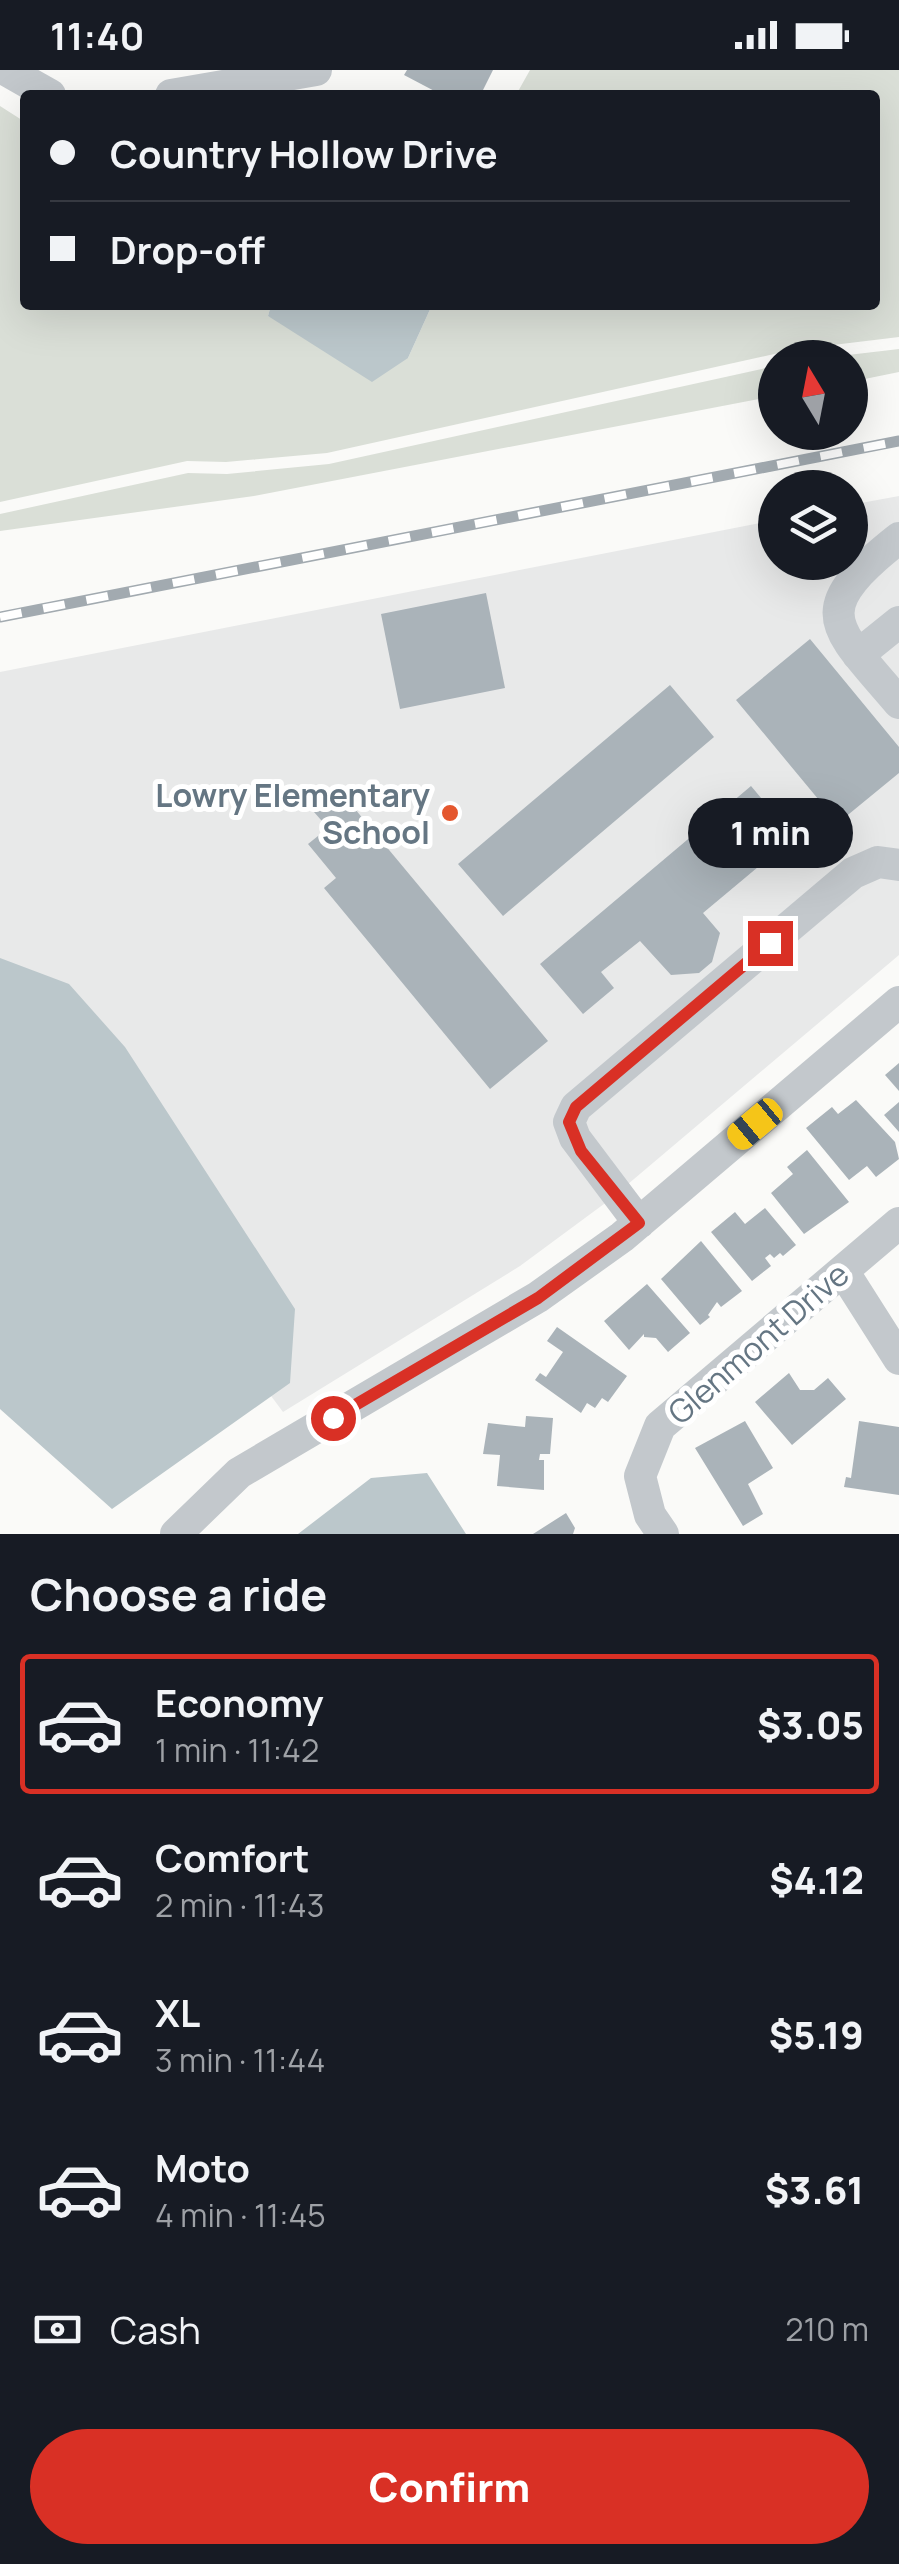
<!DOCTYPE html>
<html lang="en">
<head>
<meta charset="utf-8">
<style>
  body { margin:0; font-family:Manrope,sans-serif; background:#20242c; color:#f1f3f6; height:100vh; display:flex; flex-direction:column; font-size:38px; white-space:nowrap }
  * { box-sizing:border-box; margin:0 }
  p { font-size:32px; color:#9ea1a6 }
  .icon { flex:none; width:55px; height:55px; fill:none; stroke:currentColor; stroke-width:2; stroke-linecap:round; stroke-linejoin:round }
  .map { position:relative; height:1464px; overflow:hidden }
  .side { display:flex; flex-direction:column; background:#171b24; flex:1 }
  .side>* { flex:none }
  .hud { position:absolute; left:20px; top:20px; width:860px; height:220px; border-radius:10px; box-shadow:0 10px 40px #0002; display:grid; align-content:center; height:220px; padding:0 30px; background:#171b24 }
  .needle { width:65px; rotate:350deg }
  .tools { position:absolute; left:758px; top:270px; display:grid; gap:20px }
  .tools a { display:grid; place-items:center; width:110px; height:110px; border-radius:50%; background:#171b24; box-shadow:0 10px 40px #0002; font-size:50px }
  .end { position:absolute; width:45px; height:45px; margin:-22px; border:12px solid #d93025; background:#fff; box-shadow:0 0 0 5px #fff }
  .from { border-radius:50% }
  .bubble { position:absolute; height:70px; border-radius:35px; background:#171b24; box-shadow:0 10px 40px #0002; font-size:32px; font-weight:800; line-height:70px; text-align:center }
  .car { position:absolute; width:30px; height:60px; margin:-30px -15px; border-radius:12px; box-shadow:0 0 8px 2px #0007; background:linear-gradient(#f5c518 24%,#345 0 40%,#f5c518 0 76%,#345 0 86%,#f5c518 0) }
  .hud b { display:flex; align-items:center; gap:35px; height:95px; font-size:38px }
  .hud b+b { border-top:2px solid #363941 }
  .hud i { width:25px; height:25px; background:#f1f3f6 }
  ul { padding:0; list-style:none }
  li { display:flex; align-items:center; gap:30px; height:140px; margin:0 20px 15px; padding:0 10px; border:5px solid transparent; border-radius:10px }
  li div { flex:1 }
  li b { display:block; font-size:38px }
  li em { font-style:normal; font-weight:800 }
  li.selected { border-color:#d93025 }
  li>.icon { width:90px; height:90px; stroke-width:1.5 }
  h2 { padding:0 30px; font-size:45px; line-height:120px }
  .pay { display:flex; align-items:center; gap:25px; height:110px; padding:0 30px; font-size:38px }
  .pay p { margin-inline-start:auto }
  .button { display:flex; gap:20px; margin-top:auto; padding:20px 30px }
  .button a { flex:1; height:115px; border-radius:60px; background:#d93025; color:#fff; font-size:40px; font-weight:800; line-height:115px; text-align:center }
  .status { display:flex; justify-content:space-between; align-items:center; height:70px; padding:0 50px; background:#171b24; direction:ltr }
  .status svg { height:28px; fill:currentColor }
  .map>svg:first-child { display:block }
  .built { fill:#e8e9e9 }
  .green { fill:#dadfd7 }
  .water { fill:#bbc7cb }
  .building { fill:#aab3b9 }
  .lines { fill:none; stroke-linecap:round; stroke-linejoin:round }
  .minor { stroke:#c3c8cc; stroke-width:32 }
  .rail-casing { stroke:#a2aab0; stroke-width:11 }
  .rail { stroke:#fff; stroke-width:8; stroke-dasharray:22; stroke-linecap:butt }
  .route { stroke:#d93025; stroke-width:12 }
  .poi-dot { fill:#e4572e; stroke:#fff; stroke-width:4 }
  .labels { text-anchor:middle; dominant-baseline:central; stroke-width:10; stroke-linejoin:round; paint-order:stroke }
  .poi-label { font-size:32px; font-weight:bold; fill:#657683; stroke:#fff; text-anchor:end }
  .street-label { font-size:32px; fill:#657683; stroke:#fff }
</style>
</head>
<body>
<div class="status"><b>11:40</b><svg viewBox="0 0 49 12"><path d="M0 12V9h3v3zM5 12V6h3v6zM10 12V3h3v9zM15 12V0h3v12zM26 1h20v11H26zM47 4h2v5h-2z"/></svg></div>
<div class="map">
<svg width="899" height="1464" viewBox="0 0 899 1464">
  <rect width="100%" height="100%" fill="#fafaf8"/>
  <path class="built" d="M899 426V885L608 1131 520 1196 283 1342 0 961V602L775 450V492H850V435Z"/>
  <path class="green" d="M530 0H899V267L792 280 327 383 226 392 187 391 0 432V36L25 52V235H271L268 246 408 288 432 235H875V25H516Z
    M899 279V302L850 312V288L831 287Z
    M775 296V326L254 426 0 461V444L188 403 227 404 329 394Z"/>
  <path class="water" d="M271 235H432L408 288 372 312 268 246Z
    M0 888 69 914 125 977 295 1239 290 1313 112 1439 0 1339Z
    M427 1403 466 1464H298L371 1408Z"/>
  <path class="building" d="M407 0H493L483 20 493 25H442L404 5Z
    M486 523 505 618 400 639 381 544Z
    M810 569 899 677V703L838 753 736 630Z
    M670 615 714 667 503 846 458 794Z
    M751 716 794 767 703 843 720 863 712 892 699 903 671 905 640 871 601 902 614 918 583 944 540 894Z
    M340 721 548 971 490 1019 324 818 336 808 308 774 328 758 314 742Z
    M899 993V1021L885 1005Z
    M856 1030 895 1072 899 1089 876 1107 867 1096 849 1110 806 1058 832 1037 838 1044Z
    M899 1032V1062L884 1045Z
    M807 1080 849 1132 804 1164 771 1123 793 1104 787 1097Z
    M765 1138 796 1175 783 1186 780 1183 774 1188 770 1184 765 1188 771 1196 752 1211 711 1162 735 1142 745 1154Z
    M701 1171 742 1221 721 1237 717 1232 708 1245 710 1247 700 1255 661 1209Z
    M647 1214 690 1263 668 1282 656 1268 644 1267V1264L629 1280 604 1251Z
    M557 1257 627 1306 608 1332 602 1328 595 1338 587 1333 581 1343 535 1310 540 1303 546 1307 563 1282 547 1271Z
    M789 1303 800 1320H814L828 1308 846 1329 792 1375 755 1332Z
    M526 1346 553 1348 550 1384H540L539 1390H544V1420L497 1416 500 1385 483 1384 488 1353 525 1357Z
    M745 1351 773 1398 748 1414 763 1444 743 1456 695 1378Z
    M859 1351 899 1357V1425L844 1417 846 1407 851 1408Z
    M566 1443 575 1458 573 1464H533Z"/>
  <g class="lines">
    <path class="minor" d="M6 0 50 25
      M171 25 316 0
      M899 468C805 542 833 555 899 633
      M858 585 899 552
      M639 1153 575 1068 569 1052 576 1037 853 803 878 792 899 795
      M843 1201 899 1289
      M176 1464 239 1403 538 1227 622 1167 899 932
      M663 1464 650 1445 640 1406 660 1356 899 1153"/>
    <g class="rail-casing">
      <path id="rail" d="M0 547 899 371"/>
    </g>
    <use href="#rail" class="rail"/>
  </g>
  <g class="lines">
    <path class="route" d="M333 1348 538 1228 639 1153 581 1081 569 1052 576 1037 770 873"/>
  </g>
  <circle class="poi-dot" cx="450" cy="743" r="10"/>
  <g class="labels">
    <g class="poi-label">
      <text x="430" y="725">Lowry Elementary<tspan x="430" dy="37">School</tspan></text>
    </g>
    <g class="street-label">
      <text transform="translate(758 1273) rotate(-41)">Glenmont Drive</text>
    </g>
  </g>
</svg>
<div class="tools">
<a><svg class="needle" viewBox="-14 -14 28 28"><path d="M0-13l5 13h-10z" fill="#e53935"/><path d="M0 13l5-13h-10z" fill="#9ea1a6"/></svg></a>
<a><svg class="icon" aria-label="layers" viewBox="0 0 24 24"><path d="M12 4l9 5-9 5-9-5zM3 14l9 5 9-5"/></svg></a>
</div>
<i class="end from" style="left:333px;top:1348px"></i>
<i class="end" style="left:770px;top:873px"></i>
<div class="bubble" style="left:688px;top:728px;width:165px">1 min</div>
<i class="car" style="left:755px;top:1054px;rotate:230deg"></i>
<div class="hud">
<b><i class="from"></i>Country Hollow Drive</b>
<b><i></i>Drop-off</b>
</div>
</div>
<section class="side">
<h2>Choose a ride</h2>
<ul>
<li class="selected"><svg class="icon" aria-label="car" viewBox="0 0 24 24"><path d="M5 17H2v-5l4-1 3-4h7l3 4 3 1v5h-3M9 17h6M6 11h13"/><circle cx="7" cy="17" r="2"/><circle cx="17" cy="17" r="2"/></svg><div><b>Economy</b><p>1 min · 11:42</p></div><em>$3.05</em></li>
<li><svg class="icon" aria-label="car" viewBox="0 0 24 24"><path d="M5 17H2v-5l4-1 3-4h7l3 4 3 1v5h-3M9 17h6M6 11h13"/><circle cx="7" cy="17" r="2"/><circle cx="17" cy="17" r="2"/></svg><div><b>Comfort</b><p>2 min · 11:43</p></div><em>$4.12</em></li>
<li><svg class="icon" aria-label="car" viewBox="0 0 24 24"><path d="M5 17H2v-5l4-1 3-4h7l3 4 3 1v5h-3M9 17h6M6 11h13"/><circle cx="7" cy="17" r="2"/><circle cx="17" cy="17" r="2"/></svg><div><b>XL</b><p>3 min · 11:44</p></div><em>$5.19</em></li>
<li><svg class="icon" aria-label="car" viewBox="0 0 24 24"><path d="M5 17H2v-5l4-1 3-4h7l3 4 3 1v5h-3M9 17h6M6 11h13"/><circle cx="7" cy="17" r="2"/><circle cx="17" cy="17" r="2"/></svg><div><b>Moto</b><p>4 min · 11:45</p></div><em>$3.61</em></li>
</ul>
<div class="pay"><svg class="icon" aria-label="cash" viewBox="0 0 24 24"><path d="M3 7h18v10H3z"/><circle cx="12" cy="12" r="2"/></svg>Cash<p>210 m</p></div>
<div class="button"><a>Confirm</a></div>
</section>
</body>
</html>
